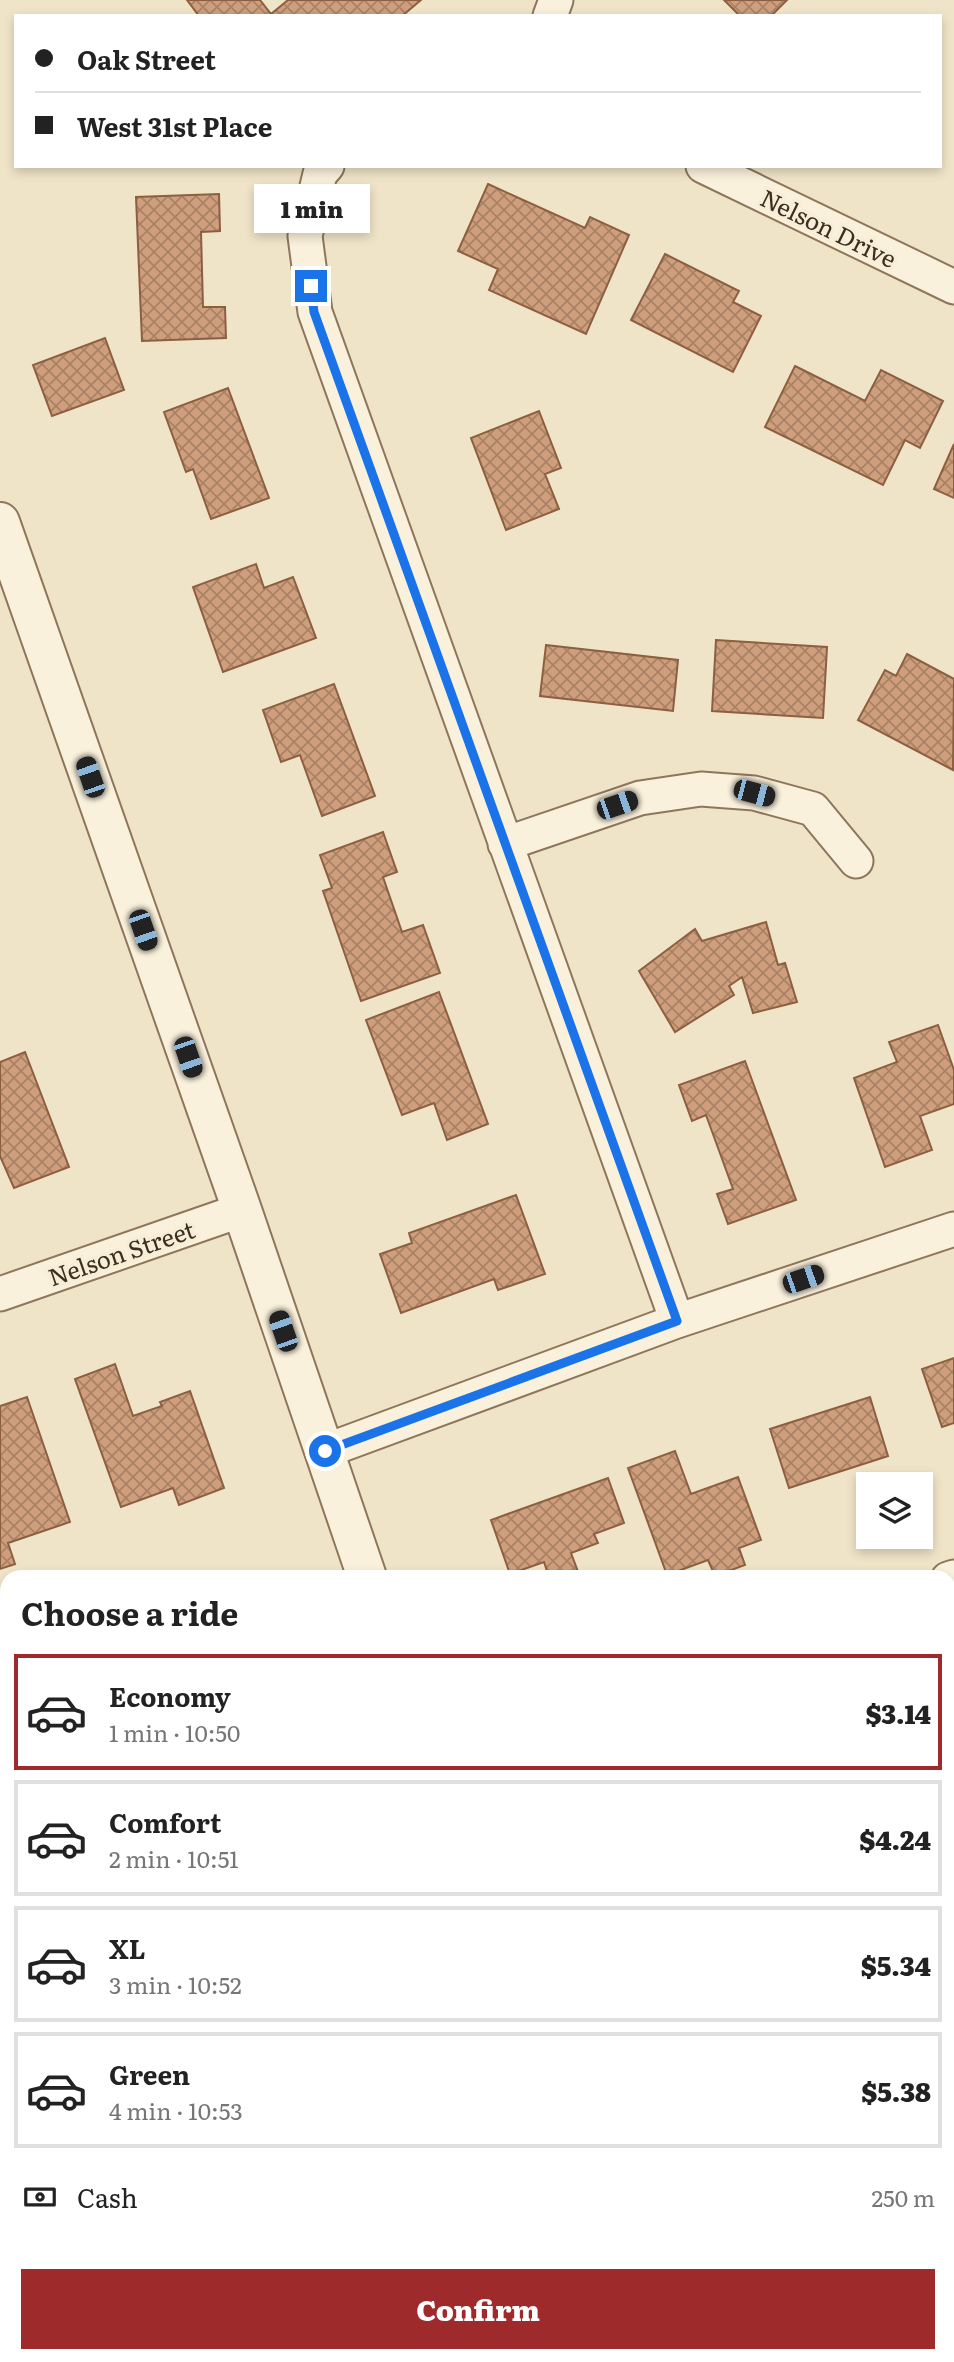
<!DOCTYPE html>
<html lang="en">
<head>
<meta charset="utf-8">
<style>
  body { margin:0; font-family:Literata,serif; background:#f6f6f6; color:#222; height:100vh; display:flex; flex-direction:column; font-size:26px; white-space:nowrap }
  * { box-sizing:border-box; margin:0 }
  p { font-size:23px; color:#767676 }
  .icon { flex:none; width:38px; height:38px; fill:none; stroke:currentColor; stroke-width:2; stroke-linecap:round; stroke-linejoin:round }
  .map { position:relative; flex:1; overflow:hidden }
  .panel { position:absolute; left:0px; top:1570px; width:956px; height:793px; display:flex; flex-direction:column; background:#fff; border-radius:21px 21px 0 0; box-shadow:0 4px 10px #0003 }
  .panel>* { flex:none }
  .hud { position:absolute; left:14px; top:14px; width:928px; height:154px; border-radius:0px; box-shadow:0 4px 10px #0003; display:grid; align-content:center; height:154px; padding:0 21px; background:#fff }
  .buttons { position:absolute; left:856px; top:1472px; display:grid; gap:14px }
  .buttons a { display:grid; place-items:center; width:77px; height:77px; border-radius:0px; background:#fff; box-shadow:0 4px 10px #0003; font-size:35px }
  .end { position:absolute; width:32px; height:32px; margin:-16px; border:9px solid #1a73e8; background:#fff; box-shadow:0 0 0 4px #fff }
  .from { border-radius:50% }
  .bubble { position:absolute; height:49px; border-radius:0px; background:#fff; box-shadow:0 4px 10px #0003; font-size:23px; font-weight:800; line-height:49px; text-align:center }
  .car { position:absolute; width:21px; height:42px; margin:-21px -10px; border-radius:9px; box-shadow:0 0 5px 2px #0007; background:linear-gradient(#222 24%,#8ab4d8 0 40%,#222 0 76%,#8ab4d8 0 86%,#222 0) }
  .hud b { display:flex; align-items:center; gap:24px; height:66px; font-size:26px }
  .hud b+b { border-top:2px solid #e0e0e0 }
  .hud i { width:18px; height:18px; background:#222 }
  ul { padding:0; list-style:none }
  li { display:flex; align-items:center; gap:21px; height:116px; margin:0 14px 10px; padding:0 7px; border:4px solid #e0e0e0; border-radius:0px }
  li div { flex:1 }
  li b { display:block; font-size:26px }
  li em { font-style:normal; font-weight:800 }
  li.active { border-color:#9e2a2b }
  li>.icon { width:63px; height:63px; stroke-width:1.5 }
  h2 { padding:0 21px; font-size:32px; line-height:84px }
  .pay { display:flex; align-items:center; gap:18px; height:77px; padding:0 21px; font-size:26px }
  .pay p { margin-inline-start:auto }
  .primary-button { display:flex; gap:14px; margin-top:auto; padding:14px 21px }
  .primary-button a { flex:1; height:80px; border-radius:0px; background:#9e2a2b; color:#fff; font-size:28px; font-weight:800; line-height:80px; text-align:center }
  .map>svg:first-child { display:block }
  .building { fill:url(#building-cross-hatch); stroke:#8d5f41; stroke-width:2 }
  .lines { fill:none; stroke-linecap:round; stroke-linejoin:round }
  .service-casing { stroke:#8d765c; stroke-width:19 }
  .minor-casing { stroke:#8d765c; stroke-width:37 }
  .tertiary-casing { stroke:#8d765c; stroke-width:42 }
  .service { stroke:#faf1dc; stroke-width:16 }
  .minor { stroke:#faf1dc; stroke-width:33 }
  .tertiary { stroke:#faf1dc; stroke-width:38 }
  .route { stroke:#1a73e8; stroke-width:9 }
  .labels { text-anchor:middle; dominant-baseline:central; stroke-width:7; stroke-linejoin:round; paint-order:stroke }
  .street-label { font-size:24px; fill:#3d2e20; stroke:#f7eed8 }
</style>
</head>
<body>
<div class="map">
<svg width="954" height="2362" viewBox="0 0 954 2362">
  <defs>
    <pattern id="building-cross-hatch" width="8" height="8" patternUnits="userSpaceOnUse" patternTransform="scale(1.75)"><rect width="8" height="8" fill="#cf9f7d"/><path d="M0 0l8 8M0 8l8-8" fill="none" stroke="#a98266"/></pattern>
  </defs>
  <rect width="100%" height="100%" fill="#f0e4c8"/>
  <path class="building" d="M187 0H260L271 14 288 0H421L402 16H199Z
    M724 0H787L771 16H740Z
    M488 184 585 228 590 217 629 235 586 334 489 290 498 269 458 251Z
    M219 194 220 231 201 232 203 307H225L226 338 142 341 136 197Z
    M665 254 739 291 733 302 761 316 733 372 631 320Z
    M105 338 124 390 52 416 33 365Z
    M795 366 865 401 881 370 943 401 920 448 905 440 883 485 765 427Z
    M228 388 269 498 211 519 193 469 186 472 164 412Z
    M539 411 561 468 545 474 559 509 506 530 471 438Z
    M954 444V498L934 489Z
    M256 564 264 588 293 577 316 638 223 672 193 587Z
    M716 640 827 647 823 718 712 711Z
    M546 645 678 660 673 711 540 696Z
    M907 654 954 679 953 770 858 720 885 670 896 676Z
    M334 684 375 796 322 816 300 755 281 762 263 710Z
    M383 832 397 872 383 877 402 932 423 925 440 973 361 1001 323 891 332 888 320 855Z
    M766 922 778 965 785 963 797 1002 753 1013 742 977 729 986 734 995 675 1032 639 971 695 929 702 941Z
    M439 992 488 1124 447 1140 434 1103 402 1115 366 1020Z
    M938 1025 954 1070V1104L920 1116 932 1150 885 1167 854 1078 897 1062 889 1042Z
    M25 1052 69 1167 14 1188 0 1156V1062Z
    M745 1061 796 1200 728 1224 717 1194 733 1189 706 1115 692 1121 679 1085Z
    M516 1195 545 1274 498 1290 494 1279 401 1313 380 1254 412 1243 409 1233Z
    M954 1358V1423L942 1427 922 1369Z
    M115 1364 133 1416 162 1406 160 1402 190 1391 224 1488 179 1505 173 1488 121 1507 75 1379Z
    M27 1397 70 1522 8 1543 15 1564 0 1569V1406Z
    M870 1397 888 1456 789 1488 770 1429Z
    M675 1451 691 1494 738 1477 761 1540 739 1548 745 1565 715 1576 708 1560 667 1575 628 1468Z
    M608 1478 624 1523 594 1534 598 1543 571 1553 580 1577H549L544 1562 510 1574 491 1520Z
    M7 1644V1733L0 1714V1646Z
    M954 1659V1777L948 1763V1661Z
    M948 1971H954V2038H948Z
    M0 2091 7 2111V2136L0 2138Z
    M7 2339V2356H102L104 2362H0V2341Z
    M183 2356H310L313 2362H185Z"/>
  <g class="lines">
    <g class="service-casing">
      <path id="service" d="M0 2257 7 2254
        M568 2362 587 2356"/>
    </g>
    <g class="minor-casing">
      <path id="minor" d="M550 16 556 0
        M327 166 320 174 305 236 315 312 677 1321
        M703 166 954 287
        M505 844 640 798 701 789 754 793 813 809 856 861
        M0 1294 242 1210
        M325 1451 677 1321 954 1229
        M948 1579 954 1577
        M0 1917 7 1915"/>
    </g>
    <g class="tertiary-casing">
      <path id="tertiary" d="M0 522 242 1210 367 1577
        M640 2356 642 2362"/>
    </g>
    <use href="#service" class="service"/>
    <use href="#minor" class="minor"/>
    <use href="#tertiary" class="tertiary"/>
  </g>
  <g class="lines">
    <path class="route" d="M311 286 314 312 677 1321 325 1451"/>
  </g>
  <g class="labels">
    <g class="street-label">
      <text transform="translate(829 227) rotate(26)">Nelson Drive</text>
      <text transform="translate(121 1252) rotate(-19)">Nelson Street</text>
    </g>
  </g>
</svg>
<div class="buttons">
<a><svg class="icon" aria-label="layers" viewBox="0 0 24 24"><path d="M12 4l9 5-9 5-9-5zM3 14l9 5 9-5"/></svg></a>
</div>
<i class="end from" style="left:325px;top:1451px"></i>
<i class="end" style="left:311px;top:286px"></i>
<div class="bubble" style="left:254px;top:184px;width:116px">1 min</div>
<i class="car" style="left:90px;top:777px;rotate:341deg"></i>
<i class="car" style="left:754px;top:793px;rotate:105deg"></i>
<i class="car" style="left:617px;top:805px;rotate:71deg"></i>
<i class="car" style="left:143px;top:930px;rotate:161deg"></i>
<i class="car" style="left:188px;top:1057px;rotate:161deg"></i>
<i class="car" style="left:803px;top:1279px;rotate:71deg"></i>
<i class="car" style="left:283px;top:1331px;rotate:341deg"></i>
<div class="hud">
<b><i class="from"></i>Oak Street</b>
<b><i></i>West 31st Place</b>
</div>
<section class="panel">
<h2>Choose a ride</h2>
<ul>
<li class="active"><svg class="icon" aria-label="car" viewBox="0 0 24 24"><path d="M5 17H2v-5l4-1 3-4h7l3 4 3 1v5h-3M9 17h6M6 11h13"/><circle cx="7" cy="17" r="2"/><circle cx="17" cy="17" r="2"/></svg><div><b>Economy</b><p>1 min · 10:50</p></div><em>$3.14</em></li>
<li><svg class="icon" aria-label="car" viewBox="0 0 24 24"><path d="M5 17H2v-5l4-1 3-4h7l3 4 3 1v5h-3M9 17h6M6 11h13"/><circle cx="7" cy="17" r="2"/><circle cx="17" cy="17" r="2"/></svg><div><b>Comfort</b><p>2 min · 10:51</p></div><em>$4.24</em></li>
<li><svg class="icon" aria-label="car" viewBox="0 0 24 24"><path d="M5 17H2v-5l4-1 3-4h7l3 4 3 1v5h-3M9 17h6M6 11h13"/><circle cx="7" cy="17" r="2"/><circle cx="17" cy="17" r="2"/></svg><div><b>XL</b><p>3 min · 10:52</p></div><em>$5.34</em></li>
<li><svg class="icon" aria-label="car" viewBox="0 0 24 24"><path d="M5 17H2v-5l4-1 3-4h7l3 4 3 1v5h-3M9 17h6M6 11h13"/><circle cx="7" cy="17" r="2"/><circle cx="17" cy="17" r="2"/></svg><div><b>Green</b><p>4 min · 10:53</p></div><em>$5.38</em></li>
</ul>
<div class="pay"><svg class="icon" aria-label="cash" viewBox="0 0 24 24"><path d="M3 7h18v10H3z"/><circle cx="12" cy="12" r="2"/></svg>Cash<p>250 m</p></div>
<div class="primary-button"><a>Confirm</a></div>
</section>
</div>
</body>
</html>
